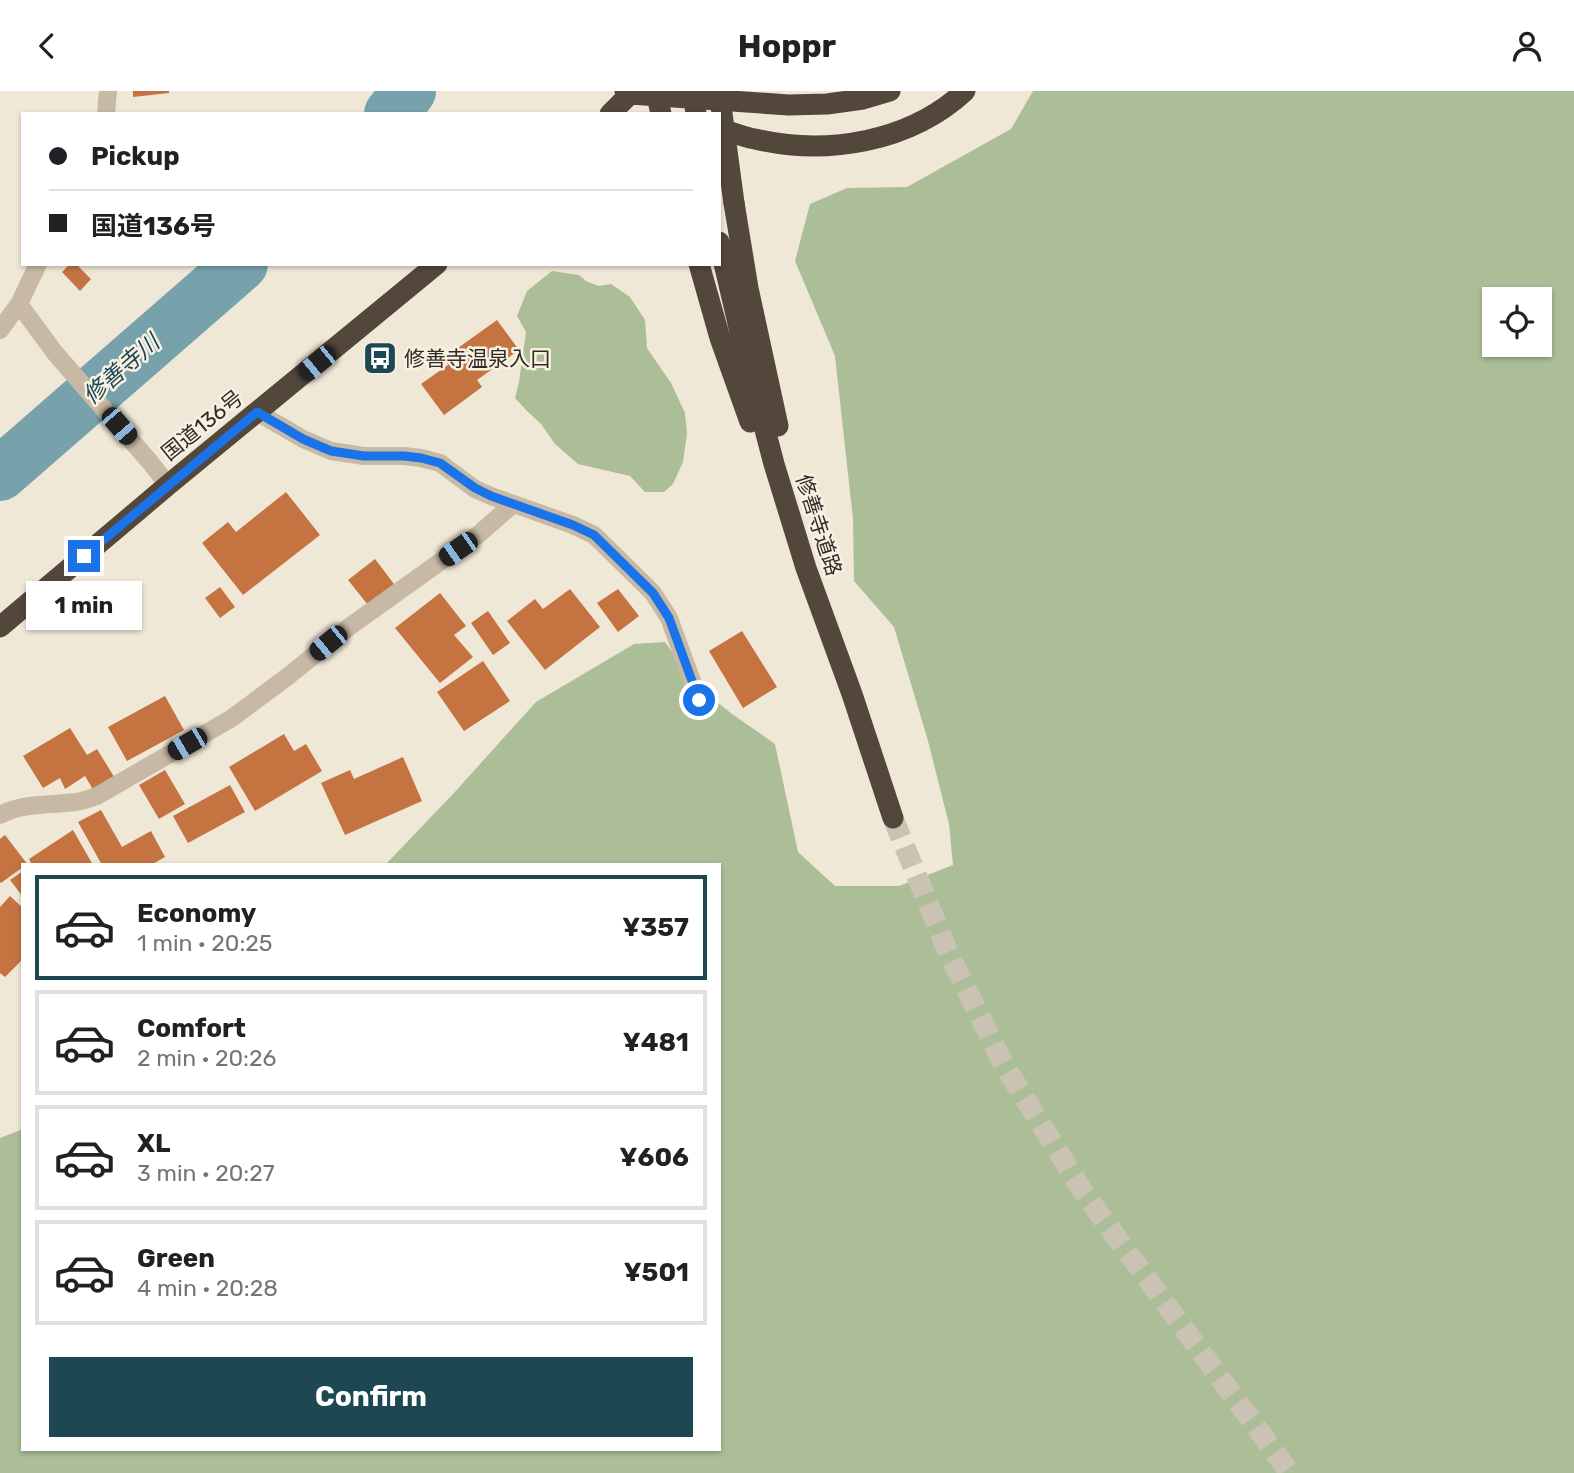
<!DOCTYPE html>
<html lang="en">
<head>
<meta charset="utf-8">
<style>
  body { margin:0; font-family:Rubik,"Noto Sans JP",sans-serif; background:#f6f6f6; color:#202124; height:100vh; display:flex; flex-direction:column; font-size:26px; white-space:nowrap }
  * { box-sizing:border-box; margin:0 }
  p { font-size:23px; color:#757577 }
  .icon { flex:none; width:38px; height:38px; fill:none; stroke:currentColor; stroke-width:2; stroke-linecap:round; stroke-linejoin:round }
  .map { position:relative; flex:1; overflow:hidden }
  .details { position:absolute; left:21px; top:772px; width:700px; height:588px; display:flex; flex-direction:column; background:#fff; border-radius:0px; box-shadow:0 2px 5px #0004 }
  .details>* { flex:none }
  .banner { position:absolute; left:21px; top:21px; width:700px; height:154px; border-radius:0px; box-shadow:0 2px 5px #0004; display:grid; align-content:center; height:154px; padding:0 28px; background:#fff }
  .fabs { position:absolute; left:1482px; top:196px; display:grid; gap:14px }
  .fabs a { display:grid; place-items:center; width:70px; height:70px; border-radius:0px; background:#fff; box-shadow:0 2px 5px #0004; font-size:35px }
  .end { position:absolute; width:32px; height:32px; margin:-16px; border:9px solid #1a73e8; background:#fff; box-shadow:0 0 0 4px #fff }
  .from { border-radius:50% }
  .bubble { position:absolute; height:49px; border-radius:0px; background:#fff; box-shadow:0 2px 5px #0004; font-size:23px; font-weight:700; line-height:49px; text-align:center }
  .car { position:absolute; width:21px; height:42px; margin:-21px -10px; border-radius:9px; box-shadow:0 0 5px 2px #0007; background:linear-gradient(#222 24%,#8ab4d8 0 40%,#222 0 76%,#8ab4d8 0 86%,#222 0) }
  .banner b { display:flex; align-items:center; gap:24px; height:66px; font-size:26px }
  .banner b+b { border-top:2px solid #e0e0e0 }
  .banner i { width:18px; height:18px; background:#202124 }
  ul { padding:12px 0 0; list-style:none }
  li { display:flex; align-items:center; gap:21px; height:105px; margin:0 14px 10px; padding:0 14px; border:4px solid #e0e0e0; border-radius:0px }
  li div { flex:1 }
  li b { display:block; font-size:26px }
  li em { font-style:normal; font-weight:700 }
  li.selected { border-color:#1c4753 }
  li>.icon { width:63px; height:63px; stroke-width:1.5 }
  .button { display:flex; gap:14px; margin-top:auto; padding:14px 28px }
  .button a { flex:1; height:80px; border-radius:0px; background:#1c4753; color:#fff; font-size:28px; font-weight:700; line-height:80px; text-align:center }
  header { display:flex; justify-content:space-between; align-items:center; height:91px; padding:0 28px; background:#fff; font-size:32px; font-weight:700 }
  .map>svg:first-child { display:block }
  .green { fill:#acbe98; fill-rule:evenodd }
  .lines { fill:none; stroke-linecap:round; stroke-linejoin:round }
  .river { stroke:#77a2ac; stroke-width:54 }
  .building { fill:#c47341 }
  .highway-tunnel { stroke:#cac2b3; stroke-width:21; stroke-dasharray:21 10; stroke-linecap:butt }
  .minor { stroke:#c7b9a3; stroke-width:18 }
  .highway { stroke:#53473c; stroke-width:21 }
  .highway-bridge { stroke:#53473c; stroke-width:21 }
  .route { stroke:#1a73e8; stroke-width:9 }
  .labels { text-anchor:middle; dominant-baseline:central; stroke-width:5; stroke-linejoin:round; paint-order:stroke }
  .poi-label { font-size:21px; fill:#332b25; stroke:#f8f1e3; text-anchor:start }
  .street-label { font-size:21px; fill:#332b25; stroke:#f8f1e3 }
  .water-label { font-size:23px; font-style:italic; fill:#1c4753; stroke:#f8f1e3 }
</style>
</head>
<body>
<header><svg class="icon" aria-label="back" viewBox="0 0 24 24"><path d="M15 5l-7 7 7 7"/></svg>Hoppr<svg class="icon" aria-label="person" viewBox="0 0 24 24"><circle cx="12" cy="8" r="4"/><path d="M4 21q1-7 8-7t8 7"/></svg></header>
<div class="map">
<svg width="1574" height="1382" viewBox="0 0 1574 1382">
  <rect width="100%" height="100%" fill="#f0e8d7"/>
  <path class="green" d="M1033 0H1574V1382H0V1047L23 1038V1358H719V774L386 773 453 703 536 611 634 553 665 551 695 593 732 623 775 653 798 761 835 795H899L953 774 949 733 928 650 894 536 854 490 853 428 835 265 795 170 810 113 847 97 907 96 1011 38ZM1494 208H1540V254H1494Z
    M552 180 579 184 586 190 599 195 611 193 630 206 645 229 647 257 671 292 685 322 687 343 683 371 673 393 664 401H645L630 385 578 373 555 353 541 333 527 320 515 307 519 291 526 241 517 225 527 200Z"/>
  <g class="lines">
    <path class="river" d="M391 23 409 0
      M0 383 241 173"/>
  </g>
  <path class="building" d="M133 0H169V2L133 6Z
    M70 173H76L91 188 80 200 62 181Z
    M497 229 519 259 477 289 482 296 444 324 421 293 448 274 444 267Z
    M286 401 320 444 243 504 202 452 228 431 236 441Z
    M375 468 394 493 368 514 348 489Z
    M220 496 235 516 220 527 205 507Z
    M570 498 600 536 545 579 507 530 535 508 543 518Z
    M618 498 639 525 618 541 597 512Z
    M440 502 466 535 454 544 473 566 440 592 395 537Z
    M488 520 510 552 493 564 471 532Z
    M742 540 777 596 743 617 709 560Z
    M483 570 510 610 464 640 437 601Z
    M165 605 184 639 127 670 108 636Z
    M70 637 87 664 97 658 116 689 95 702 85 685 65 698 60 687 43 697 23 665Z
    M284 643 294 660 306 653 322 680 255 720 229 676Z
    M403 666 422 710 345 744 321 692 350 679 354 688Z
    M165 679 185 713 159 728 139 694Z
    M230 694 245 721 188 752 173 725Z
    M101 719 122 756 151 740 165 766 151 774H102L78 731Z
    M73 739 93 774H32L29 768Z
    M5 744 28 774H23V776L1 792 0 791V748Z
    M23 780V806L10 789Z
    M10 805 23 817V868L5 886 0 882V816Z"/>
  <g class="lines">
    <path class="highway-tunnel" d="M893 727 948 861 1004 974 1084 1102 1290 1382"/>
    <path class="minor" d="M106 23 108 0
      M19 213 55 262 150 371 168 394
      M0 239 19 213 38 173
      M257 321 303 348 331 360 364 365H404L421 367 440 372 475 398 491 405 573 434 594 444 653 502 669 527 699 609
      M0 724C23 712 50 714 76 711 83 710 90 707 97 705L232 627 287 586 349 536 479 443 513 413"/>
    <path class="highway" d="M625 0 630 3 789 14 827 13 863 8 890 0
      M610 23 633 0
      M719 37C731 41 743 46 755 48 827 65 910 51 965 0
      M734 112 748 197 778 335
      M719 151 745 262 774 373 806 477 852 603 893 727
      M699 173 720 247 750 331
      M0 536 168 394 437 173"/>
    <path class="highway-bridge" d="M656 0 661 23
      M693 0 696 23
      M719 0 734 112"/>
  </g>
  <g class="lines">
    <path class="route" d="M84 465 257 321 303 348 331 360 364 365H404L421 367 440 372 475 397 491 405 573 434 594 444 653 502 669 527 699 609"/>
  </g>
  <defs>
    <g id="bus-square" transform="scale(1.75)"><rect x="-9" y="-9" width="18" height="18" rx="4" fill="#1c4753" stroke="#f8f1e3"/><path d="M-5-6H5V4H4V6H2V4H-2V6H-4V4H-5ZM-3.5-4V0h7V-4ZM-3.5 1.2v1.5H-2V1.2ZM2 1.2v1.5H3.5V1.2Z" fill="#fff"/></g>
  </defs>
  <g fill-rule="evenodd">
    <use href="#bus-square" x="380" y="267"/>
  </g>
  <g class="labels">
    <g class="poi-label">
      <text x="404" y="267">修善寺温泉入口</text>
    </g>
    <g class="street-label">
      <text transform="translate(202 334) rotate(-39)">国道136号</text>
      <text transform="translate(819 434) rotate(72)">修善寺道路</text>
    </g>
    <g class="water-label">
      <text transform="translate(121 278) rotate(-41)">修善寺川</text>
    </g>
  </g>
</svg>
<div class="fabs">
<a><svg class="icon" aria-label="locate" viewBox="0 0 24 24"><circle cx="12" cy="12" r="6"/><path d="M12 2v4M12 18v4M2 12h4M18 12h4"/></svg></a>
</div>
<i class="end from" style="left:699px;top:609px"></i>
<i class="end" style="left:84px;top:465px"></i>
<div class="bubble" style="left:26px;top:490px;width:116px">1 min</div>
<i class="car" style="left:317px;top:272px;rotate:231deg"></i>
<i class="car" style="left:119px;top:335px;rotate:139deg"></i>
<i class="car" style="left:458px;top:458px;rotate:235deg"></i>
<i class="car" style="left:328px;top:552px;rotate:231deg"></i>
<i class="car" style="left:187px;top:653px;rotate:240deg"></i>
<div class="banner">
<b><i class="from"></i>Pickup</b>
<b><i></i>国道136号</b>
</div>
<section class="details">
<ul>
<li class="selected"><svg class="icon" aria-label="car" viewBox="0 0 24 24"><path d="M5 17H2v-5l4-1 3-4h7l3 4 3 1v5h-3M9 17h6M6 11h13"/><circle cx="7" cy="17" r="2"/><circle cx="17" cy="17" r="2"/></svg><div><b>Economy</b><p>1 min · 20:25</p></div><em>¥357</em></li>
<li><svg class="icon" aria-label="car" viewBox="0 0 24 24"><path d="M5 17H2v-5l4-1 3-4h7l3 4 3 1v5h-3M9 17h6M6 11h13"/><circle cx="7" cy="17" r="2"/><circle cx="17" cy="17" r="2"/></svg><div><b>Comfort</b><p>2 min · 20:26</p></div><em>¥481</em></li>
<li><svg class="icon" aria-label="car" viewBox="0 0 24 24"><path d="M5 17H2v-5l4-1 3-4h7l3 4 3 1v5h-3M9 17h6M6 11h13"/><circle cx="7" cy="17" r="2"/><circle cx="17" cy="17" r="2"/></svg><div><b>XL</b><p>3 min · 20:27</p></div><em>¥606</em></li>
<li><svg class="icon" aria-label="car" viewBox="0 0 24 24"><path d="M5 17H2v-5l4-1 3-4h7l3 4 3 1v5h-3M9 17h6M6 11h13"/><circle cx="7" cy="17" r="2"/><circle cx="17" cy="17" r="2"/></svg><div><b>Green</b><p>4 min · 20:28</p></div><em>¥501</em></li>
</ul>
<div class="button"><a>Confirm</a></div>
</section>
</div>
</body>
</html>
